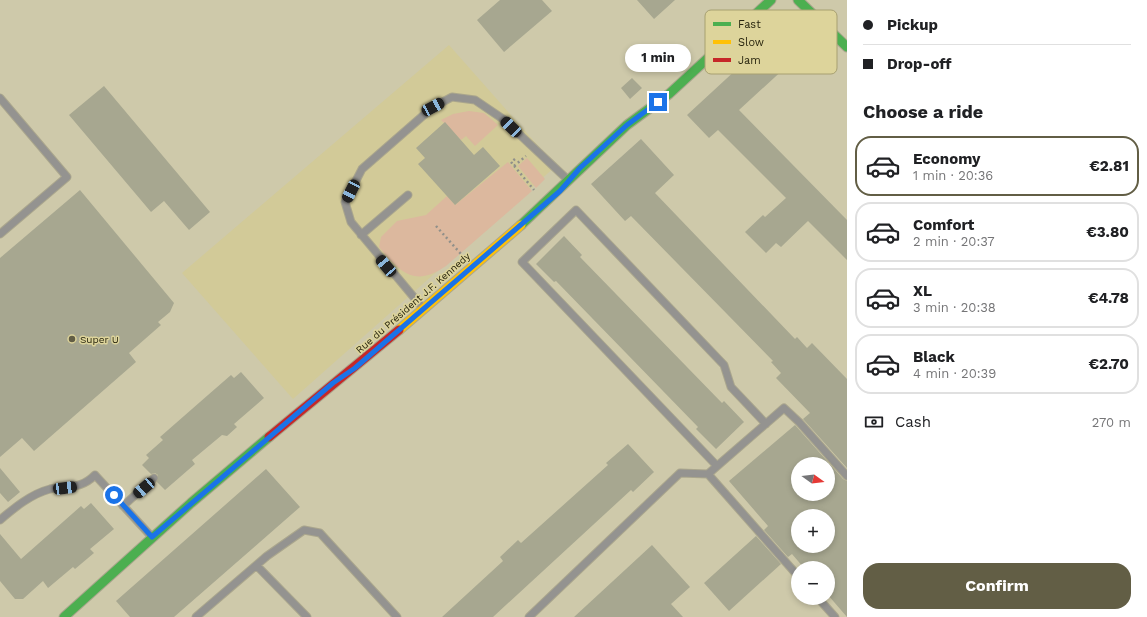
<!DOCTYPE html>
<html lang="en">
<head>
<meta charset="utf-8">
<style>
  body { margin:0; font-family:"Work Sans",sans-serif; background:#f2f2f2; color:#202124; height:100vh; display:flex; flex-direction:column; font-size:15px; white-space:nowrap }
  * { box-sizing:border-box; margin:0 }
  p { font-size:13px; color:#757577 }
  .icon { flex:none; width:22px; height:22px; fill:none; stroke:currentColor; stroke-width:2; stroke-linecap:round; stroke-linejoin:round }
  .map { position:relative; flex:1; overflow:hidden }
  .side { display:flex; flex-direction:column; background:#fff; width:300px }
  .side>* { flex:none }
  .guide { display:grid; align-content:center; height:88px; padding:0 16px; background:#fff }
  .needle { width:26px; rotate:105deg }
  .tools { position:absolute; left:791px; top:457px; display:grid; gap:8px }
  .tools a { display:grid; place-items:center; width:44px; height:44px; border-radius:50%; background:#fff; box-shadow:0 2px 6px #0003; font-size:20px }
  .end { position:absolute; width:18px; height:18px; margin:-9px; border:5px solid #1a73e8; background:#fff; box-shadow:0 0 0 2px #fff }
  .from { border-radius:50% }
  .bubble { position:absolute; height:28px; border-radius:14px; background:#fff; box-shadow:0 2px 6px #0003; font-size:13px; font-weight:700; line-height:28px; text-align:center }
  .car { position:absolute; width:12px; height:24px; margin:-12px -6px; border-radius:5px; box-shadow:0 0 3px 1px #0007; background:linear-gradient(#222 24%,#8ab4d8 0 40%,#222 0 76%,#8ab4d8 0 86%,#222 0) }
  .guide b { display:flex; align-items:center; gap:14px; height:38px; font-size:15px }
  .guide b+b { border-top:1px solid #e0e0e0 }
  .guide i { width:10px; height:10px; background:#202124 }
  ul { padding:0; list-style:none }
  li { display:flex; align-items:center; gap:12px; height:60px; margin:0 8px 6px; padding:0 8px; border:2px solid #e0e0e0; border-radius:16px }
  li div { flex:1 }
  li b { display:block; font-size:15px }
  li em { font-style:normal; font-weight:700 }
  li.on { border-color:#625e45 }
  li>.icon { width:36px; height:36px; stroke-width:1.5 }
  h2 { padding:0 16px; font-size:18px; line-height:48px }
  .pay { display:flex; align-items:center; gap:10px; height:44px; padding:0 16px; font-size:15px }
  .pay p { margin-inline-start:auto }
  .primary-button { display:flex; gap:8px; margin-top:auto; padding:8px 16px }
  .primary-button a { flex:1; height:46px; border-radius:16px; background:#625e45; color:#fff; font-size:16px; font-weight:700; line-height:46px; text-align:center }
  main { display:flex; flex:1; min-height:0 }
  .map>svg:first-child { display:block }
  .built { fill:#d2ca98 }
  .green { fill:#dcb89e }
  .building { fill:#a7a790; fill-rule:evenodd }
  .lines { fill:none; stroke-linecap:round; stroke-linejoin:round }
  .lane-casing { stroke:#aaa68d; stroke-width:9 }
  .fast-casing { stroke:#aaa68d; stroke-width:11 }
  .slow-casing { stroke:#aaa68d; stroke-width:11 }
  .jam-casing { stroke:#aaa68d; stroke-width:11 }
  .path { stroke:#91908a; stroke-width:2.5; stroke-dasharray:2 3; stroke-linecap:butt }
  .lane { stroke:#949390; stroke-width:7 }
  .fast { stroke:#4caf50; stroke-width:9 }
  .slow { stroke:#ffc107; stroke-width:9 }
  .jam { stroke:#c62828; stroke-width:9 }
  .route { stroke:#1a73e8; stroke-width:5 }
  .poi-dot { fill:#625e45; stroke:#ddd49b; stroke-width:1.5 }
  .labels { text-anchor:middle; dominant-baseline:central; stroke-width:3; stroke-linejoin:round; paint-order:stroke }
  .street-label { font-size:10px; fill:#28250e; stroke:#ddd49b }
  .poi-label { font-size:10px; fill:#28250e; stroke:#ddd49b; text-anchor:start }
  .key { fill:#ddd49b; stroke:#a7a071; stroke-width:1 }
  .key-label { font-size:11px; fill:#28250e }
</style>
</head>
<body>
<main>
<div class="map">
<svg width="847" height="617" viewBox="0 0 847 617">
  <rect width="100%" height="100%" fill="#cec9aa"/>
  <path class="built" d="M449 45 556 166 293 399 182 273Z"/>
  <path class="green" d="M469 111 484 113 498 125 475 146 466 136 461 140 441 120 453 114Z
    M527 158 545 179 536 188 518 166Z
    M508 162 532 191 446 266C414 288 400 272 379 247L381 237 397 221 426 215 447 196 455 205Z"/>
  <path class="building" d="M500 0H542L552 11 504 52 477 20Z
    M637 0H675L654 19Z
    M778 31 799 55 739 110 847 220V260L808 221 781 247 776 243 766 253 745 232 763 215 765 217 786 198 718 130 709 138 687 115Z
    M632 78 642 88 630 99 621 88Z
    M104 86 210 212 189 230 164 201 151 212 69 115Z
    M445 122 474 155 483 147 500 166 455 205 418 164 425 158 416 148Z
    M641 139 674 175 655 193 795 339 797 337 807 348 812 343 847 379V468L803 419 810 413 776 378 781 373 771 362 773 361 631 216 625 221 591 184Z
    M80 190 174 303 170 312 158 322 161 325 129 353 136 362 34 451 22 438 0 457V258Z
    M564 236 582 255 580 257 722 403 724 401 744 422 716 449 696 429 698 427 556 281 554 282 536 264Z
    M241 372 264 398 234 424 237 427 227 436 222 435 192 460 195 464 165 490 157 482 158 475 155 473 151 474 142 465 149 458 146 455 163 440 160 437 208 395 231 375 234 378Z
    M795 425 843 479 847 481V617L828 595V568H804L792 554 788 557 764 530 768 526 729 481ZM798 464H828V494H798ZM798 516H828V546H798Z
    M628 444 654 472 633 492 631 490 493 617H442L503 561 500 557 518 540 521 543 608 465 606 463Z
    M0 468 20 492 8 502 0 493Z
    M266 469 300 507 174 617H130L116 601Z
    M91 503 114 529 90 549 94 553 75 569 73 567 48 588 43 581 23 599H15L0 581V534L21 559 81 506 84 509Z
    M756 536 781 564 729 611 704 583Z
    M652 545 690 587 671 604 683 617H574Z"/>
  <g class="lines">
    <g class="lane-casing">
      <path id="lane" d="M0 98 67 177 0 234
        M361 235 408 195
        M422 307 351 222 345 202 362 169 433 107 452 97 475 100 503 119 567 179
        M717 466 522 262 576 210 724 365 731 387 766 424
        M708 474 798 576
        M123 506 154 478
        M0 520C14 508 31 494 50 489 68 485 80 490 95 475L151 536
        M257 566 307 617
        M818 598 835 617
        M196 617 267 556 304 530 320 533 397 617
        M529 617 680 473 708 474 784 408 799 422 847 476"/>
    </g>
    <g class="fast-casing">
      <path id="fast" d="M798 0 847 47
        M521 225 627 125 669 94 771 0
        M64 617 191 503 269 437"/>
    </g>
    <g class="slow-casing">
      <path id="slow" d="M399 330 521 225"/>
    </g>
    <g class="jam-casing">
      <path id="jam" d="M269 437 399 330"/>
    </g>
    <path class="path" d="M515 159 511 162 534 190
      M514 166 526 156
      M436 226 461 254"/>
    <use href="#lane" class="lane"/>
    <use href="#fast" class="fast"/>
    <use href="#slow" class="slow"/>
    <use href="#jam" class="jam"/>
  </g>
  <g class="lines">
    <path class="route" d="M114 495 152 537 333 383 355 368 560 191 580 168 627 125 658 102"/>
  </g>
  <circle class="poi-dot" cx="72" cy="339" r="4"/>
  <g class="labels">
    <g class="street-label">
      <text transform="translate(413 303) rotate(-41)">Rue du Président J.F. Kennedy</text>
    </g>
    <g class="poi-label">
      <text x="80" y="339">Super U</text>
    </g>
  </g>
  <rect x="705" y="10" width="132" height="64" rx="6" class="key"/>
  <rect x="713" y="22" width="18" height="4" fill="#4caf50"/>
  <rect x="713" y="40" width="18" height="4" fill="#ffc107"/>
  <rect x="713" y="58" width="18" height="4" fill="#c62828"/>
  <g class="key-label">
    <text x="738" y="28">Fast</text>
    <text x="738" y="46">Slow</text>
    <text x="738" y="64">Jam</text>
  </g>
</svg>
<div class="tools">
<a><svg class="needle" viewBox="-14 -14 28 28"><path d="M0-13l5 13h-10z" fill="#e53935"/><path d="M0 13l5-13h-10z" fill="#757577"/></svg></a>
<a>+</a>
<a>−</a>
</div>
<i class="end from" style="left:114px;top:495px"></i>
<i class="end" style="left:658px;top:102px"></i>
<div class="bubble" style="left:625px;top:44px;width:66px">1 min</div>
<i class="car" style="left:433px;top:107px;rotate:62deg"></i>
<i class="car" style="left:511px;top:127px;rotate:314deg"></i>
<i class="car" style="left:351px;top:191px;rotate:207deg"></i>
<i class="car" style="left:386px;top:266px;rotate:320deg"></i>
<i class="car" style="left:65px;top:488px;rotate:83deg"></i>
<i class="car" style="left:144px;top:488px;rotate:229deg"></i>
</div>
<section class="side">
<div class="guide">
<b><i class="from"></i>Pickup</b>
<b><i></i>Drop-off</b>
</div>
<h2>Choose a ride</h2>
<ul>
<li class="on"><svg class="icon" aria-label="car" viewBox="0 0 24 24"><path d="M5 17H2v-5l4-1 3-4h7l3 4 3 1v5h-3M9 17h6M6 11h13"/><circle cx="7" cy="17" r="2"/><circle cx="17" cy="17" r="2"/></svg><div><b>Economy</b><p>1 min · 20:36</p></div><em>€2.81</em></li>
<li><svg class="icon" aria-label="car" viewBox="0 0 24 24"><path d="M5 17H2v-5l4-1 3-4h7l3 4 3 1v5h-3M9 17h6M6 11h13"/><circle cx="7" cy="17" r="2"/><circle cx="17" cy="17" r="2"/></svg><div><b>Comfort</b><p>2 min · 20:37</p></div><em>€3.80</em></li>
<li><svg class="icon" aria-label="car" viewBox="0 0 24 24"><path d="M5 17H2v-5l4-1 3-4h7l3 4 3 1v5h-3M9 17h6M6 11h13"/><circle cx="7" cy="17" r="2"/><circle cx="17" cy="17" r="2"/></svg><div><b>XL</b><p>3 min · 20:38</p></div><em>€4.78</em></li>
<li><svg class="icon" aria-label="car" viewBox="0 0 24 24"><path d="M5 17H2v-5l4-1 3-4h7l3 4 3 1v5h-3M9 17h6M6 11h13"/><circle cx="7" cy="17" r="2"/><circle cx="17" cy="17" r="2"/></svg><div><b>Black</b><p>4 min · 20:39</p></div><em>€2.70</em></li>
</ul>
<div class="pay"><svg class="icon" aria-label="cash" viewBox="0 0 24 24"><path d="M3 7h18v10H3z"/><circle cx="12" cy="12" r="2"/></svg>Cash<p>270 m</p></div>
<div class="primary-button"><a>Confirm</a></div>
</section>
</main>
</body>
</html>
